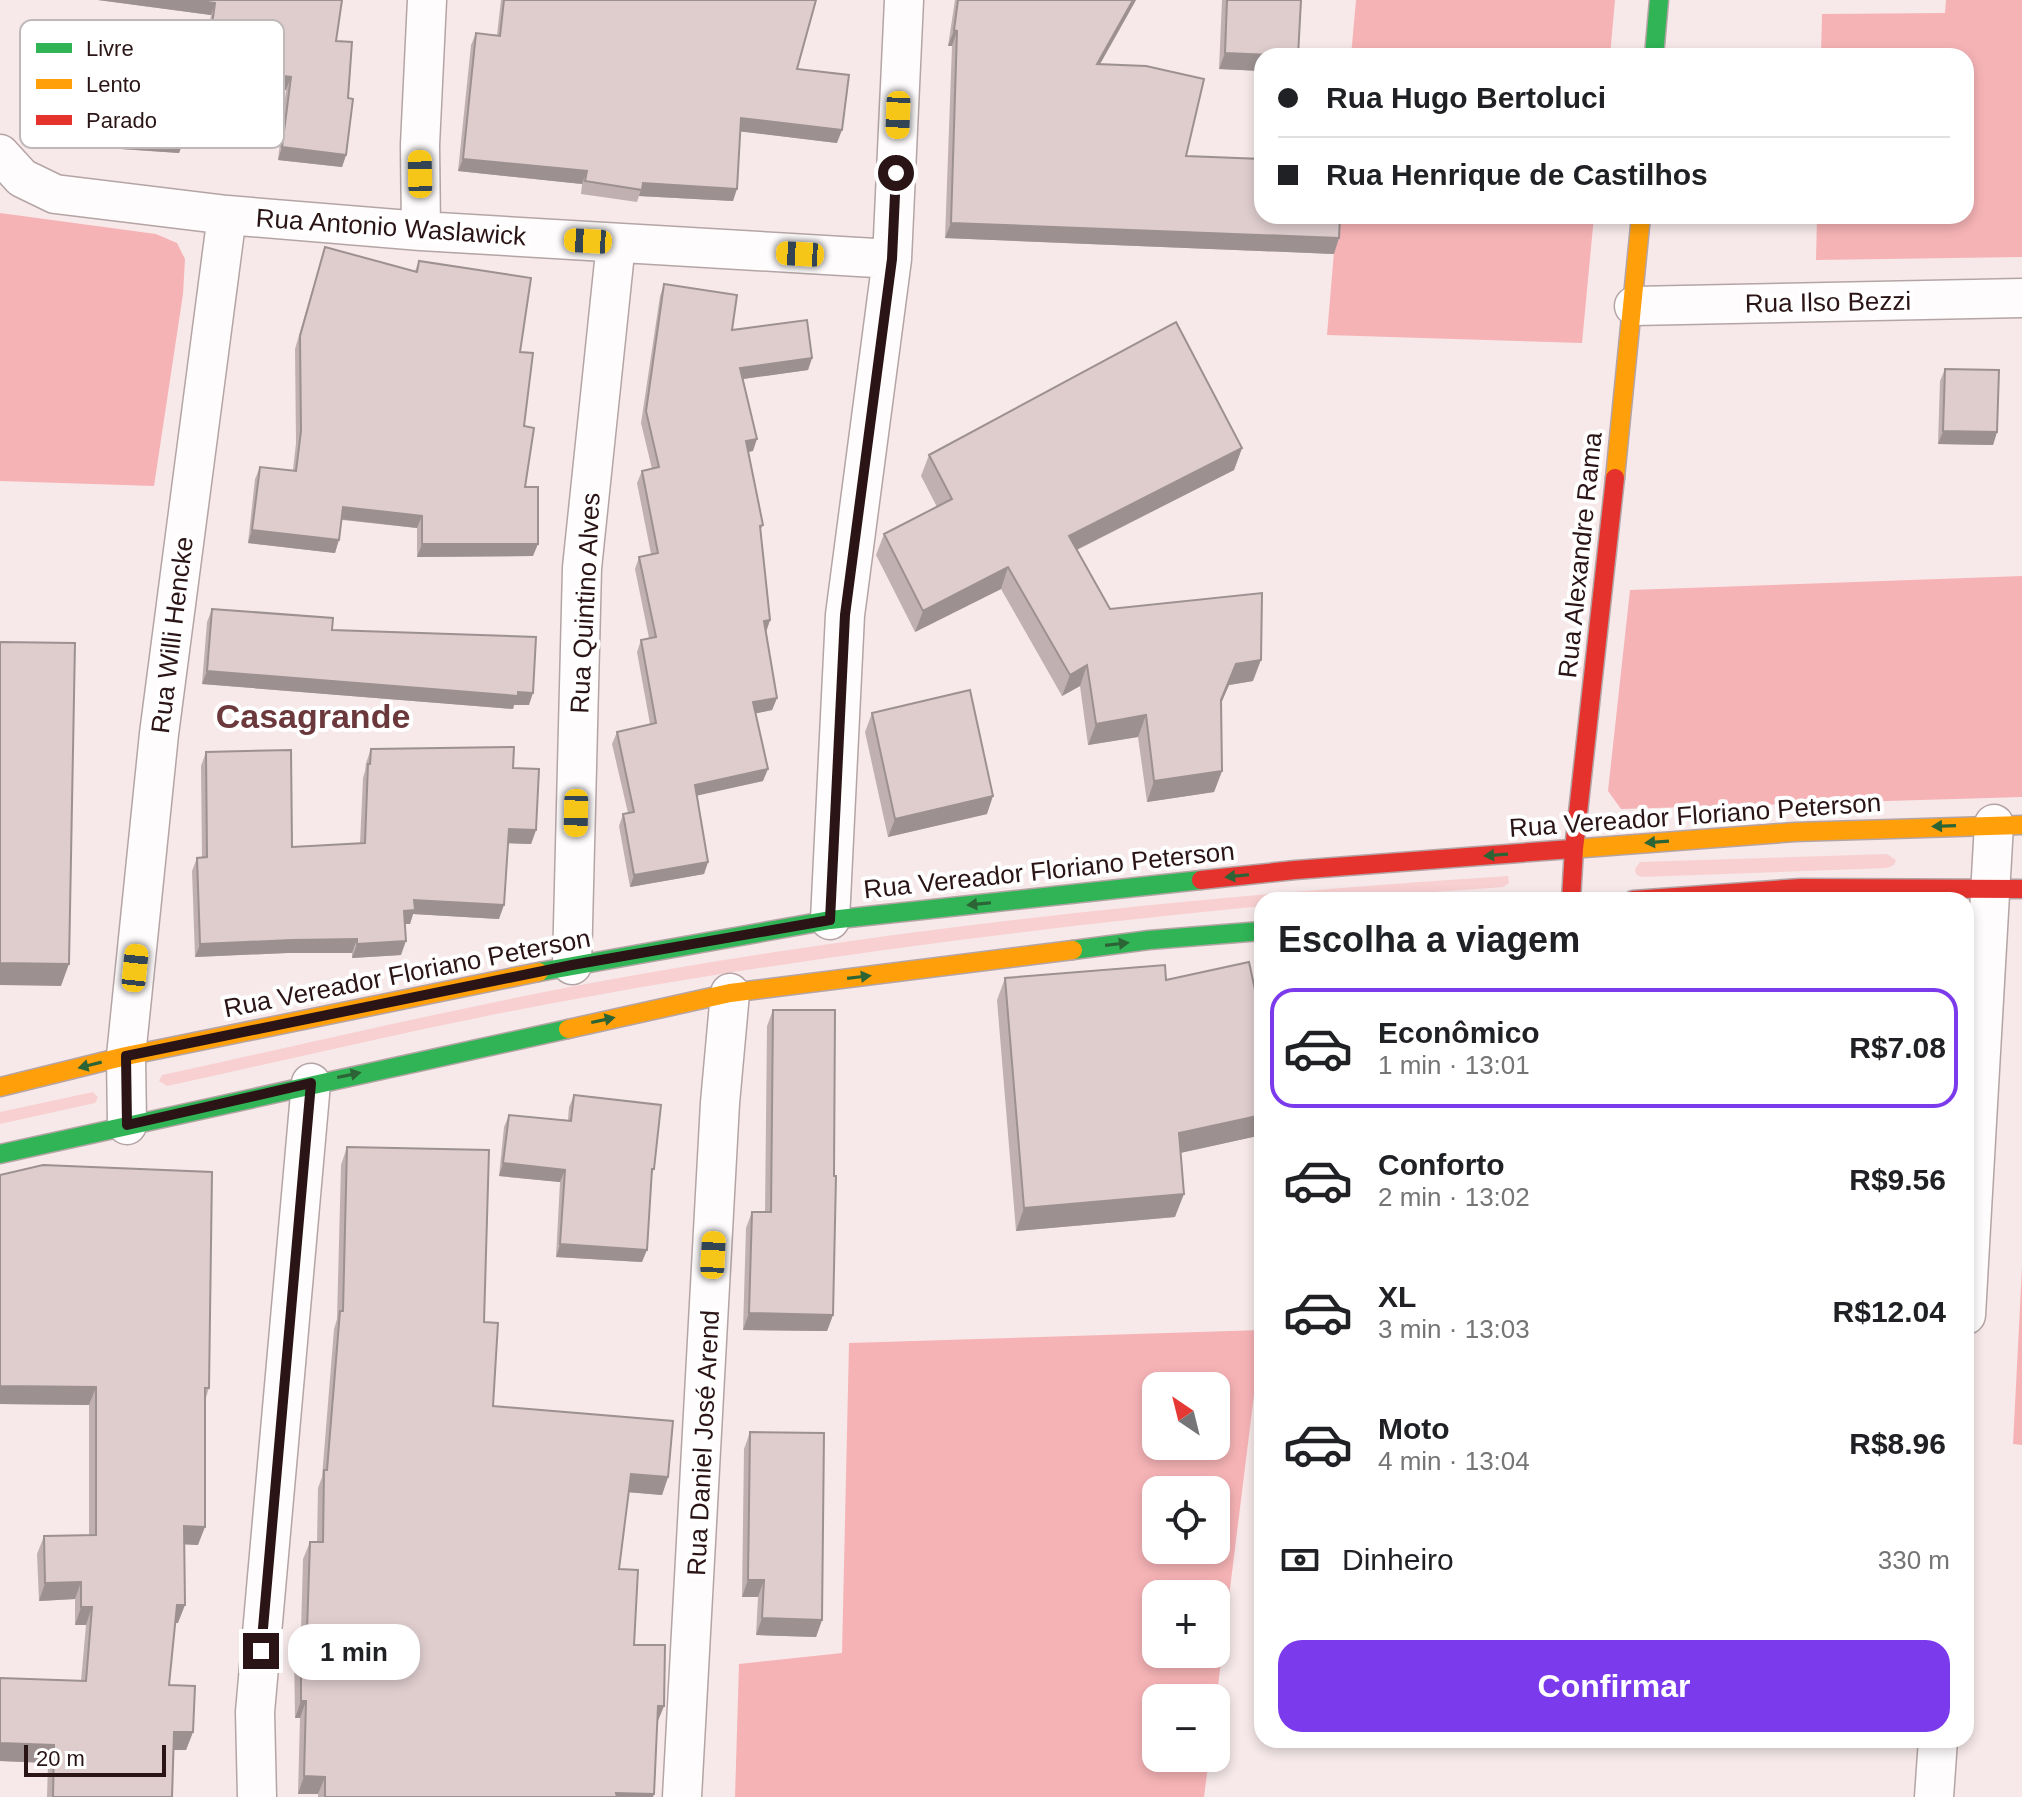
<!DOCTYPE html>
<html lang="pt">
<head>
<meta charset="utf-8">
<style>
  body { margin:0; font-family:Arial,sans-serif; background:#f6f6f6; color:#202124; height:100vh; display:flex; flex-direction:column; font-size:30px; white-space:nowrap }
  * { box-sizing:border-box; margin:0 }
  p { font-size:26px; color:#757577 }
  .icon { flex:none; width:44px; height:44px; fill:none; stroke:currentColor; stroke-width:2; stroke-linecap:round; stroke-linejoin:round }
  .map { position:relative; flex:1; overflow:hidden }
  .side { position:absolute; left:1254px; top:892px; width:720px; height:856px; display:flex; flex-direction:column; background:#fff; border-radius:24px; box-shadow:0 4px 12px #0003 }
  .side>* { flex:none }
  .banner { position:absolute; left:1254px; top:48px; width:720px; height:176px; border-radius:24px; box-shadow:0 4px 12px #0003; display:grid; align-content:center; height:176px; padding:0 24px; background:#fff }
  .needle { width:52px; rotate:325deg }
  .controls { position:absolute; left:1142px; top:1372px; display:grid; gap:16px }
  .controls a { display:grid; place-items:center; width:88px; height:88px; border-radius:16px; background:#fff; box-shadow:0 4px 12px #0003; font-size:40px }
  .scale { position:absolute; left:24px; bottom:20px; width:142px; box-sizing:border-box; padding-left:8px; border:4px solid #2a1415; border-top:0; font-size:22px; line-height:28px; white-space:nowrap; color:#2a1415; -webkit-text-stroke:6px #fff; paint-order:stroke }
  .end { position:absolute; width:36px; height:36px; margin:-18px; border:10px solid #2a1415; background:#fff; box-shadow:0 0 0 4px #fff }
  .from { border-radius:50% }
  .bubble { position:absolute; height:56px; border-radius:24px; background:#fff; box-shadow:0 4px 12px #0003; font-size:26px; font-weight:600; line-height:56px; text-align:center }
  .car { position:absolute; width:24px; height:48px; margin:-24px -12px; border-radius:10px; box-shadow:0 0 6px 2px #0007; background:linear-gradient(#f5c518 24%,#345 0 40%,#f5c518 0 76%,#345 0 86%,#f5c518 0) }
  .banner b { display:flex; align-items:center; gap:28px; height:76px; font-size:30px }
  .banner b+b { border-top:2px solid #e0e0e0 }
  .banner i { width:20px; height:20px; background:#202124 }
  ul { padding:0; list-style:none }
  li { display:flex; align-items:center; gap:24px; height:120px; margin:0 16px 12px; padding:0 8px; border:4px solid transparent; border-radius:24px }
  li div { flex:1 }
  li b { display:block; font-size:30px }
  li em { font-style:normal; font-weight:600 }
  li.selected { border-color:#7c3aed }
  li>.icon { width:72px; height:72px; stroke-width:1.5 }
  h2 { padding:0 24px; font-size:36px; line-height:96px }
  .pay { display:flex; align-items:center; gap:20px; height:88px; padding:0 24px; font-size:30px }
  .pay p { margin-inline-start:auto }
  .button { display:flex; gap:16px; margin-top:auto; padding:16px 24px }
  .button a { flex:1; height:92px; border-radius:24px; background:#7c3aed; color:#fff; font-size:32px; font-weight:600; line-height:92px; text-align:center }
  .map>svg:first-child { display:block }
  .green { fill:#f8d0d1 }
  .forest { fill:#f6b3b6; fill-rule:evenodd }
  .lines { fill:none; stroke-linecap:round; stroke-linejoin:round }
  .street-casing { stroke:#b5a4a5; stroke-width:41 }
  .fast-casing { stroke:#b5a4a5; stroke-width:21 }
  .slow-casing { stroke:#b5a4a5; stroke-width:21 }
  .jam-casing { stroke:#b5a4a5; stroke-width:21 }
  .street { stroke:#fefcfc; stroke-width:38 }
  .fast { stroke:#30b455; stroke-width:18 }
  .slow { stroke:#ff9f0a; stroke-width:18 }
  .jam { stroke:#e5322d; stroke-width:18 }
  .wall { fill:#c0b0b1 }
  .shaded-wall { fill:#9c9090 }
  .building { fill:#dfcdce; stroke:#9c9090; stroke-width:2 }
  .oneway { fill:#2d6435 }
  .route { stroke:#2a1415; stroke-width:10 }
  .labels { text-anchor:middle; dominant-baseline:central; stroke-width:8; stroke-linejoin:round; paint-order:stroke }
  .street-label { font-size:26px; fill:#2a1415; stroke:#fff }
  .district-label { font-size:34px; font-weight:bold; fill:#6b383c; stroke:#fff }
  .key { fill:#fff; stroke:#bfb8b9; stroke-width:2 }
  .key-label { font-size:22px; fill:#2a1415 }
</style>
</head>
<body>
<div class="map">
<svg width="2022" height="1797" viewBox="0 0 2022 1797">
  <rect width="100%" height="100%" fill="#f7e9e9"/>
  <path class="green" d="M1887 854 1896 860 1894 865 1887 868 1641 877 1636 874 1635 869 1640 862Z
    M1508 876 1509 883 1503 887 1324 900H1262V906C1038 928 814 956 592 996 450 1021 309 1055 167 1086L159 1081 162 1075C305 1044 447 1010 591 983 894 927 1201 896 1508 876Z
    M93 1092 98 1097 95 1103 0 1124V1112Z"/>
  <path class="forest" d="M1356 0H1615L1610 56H1351Z
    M1946 0H2022V257L1816 260 1817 216H1966V56H1821L1822 14 1945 13Z
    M0 213 156 234 177 243 185 259 183 294 154 486 0 481Z
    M1337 216H1594L1582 343 1327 335Z
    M2022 576V797L1621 809 1608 791 1630 590Z
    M2022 1267V1445L2013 1444Z
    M1262 1330 1216 1702V1698H1156V1758H1209L1204 1797H735L739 1664 842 1653 849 1343ZM1216 1386V1446H1156V1386ZM1216 1490V1550H1156V1490ZM1216 1594V1654H1156V1594Z"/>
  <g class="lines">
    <g class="street-casing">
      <path id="street" d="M0 154 22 178 55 194 227 215 421 231 892 259
        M421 231 420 145 427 0
        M1634 306 2022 298
        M830 920 845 615 892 259 904 0
        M572 965 582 568 616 243
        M127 1125 126 1056 159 734 227 215
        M1966 1315 1994 824
        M257 1797 255 1712 311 1083
        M682 1797 720 1103 730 993
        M1934 1797 1938 1740"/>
    </g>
    <g class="fast-casing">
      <path id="fast" d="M1654 56 1659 0
        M1073 950 1149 940 1262 931
        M539 972 830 920 1201 880
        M0 1154 568 1029"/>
    </g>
    <g class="slow-casing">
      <path id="slow" d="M1615 478 1641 216
        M1571 849 1795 832 2022 825
        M568 1029 730 993 1073 950
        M0 1087 126 1056 539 972"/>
    </g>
    <g class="jam-casing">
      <path id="jam" d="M1201 880 1295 870 1571 849
        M1571 900 1574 849 1615 478
        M1633 900 1801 888 2022 889"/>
    </g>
    <use href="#street" class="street"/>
    <use href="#fast" class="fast"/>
    <use href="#slow" class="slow"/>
    <use href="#jam" class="jam"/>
  </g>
  <path class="wall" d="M98 0H342L336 41 348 98 346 155 342 167 278 160 286 90 202 79 211 15Z
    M501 0H816L797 69 837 143 740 131 733 201 639 196 637 202 581 194 582 184 458 171 471 45 476 33 497 35Z
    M955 0H1136L1100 64 1186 156 1334 254 945 238 952 46H948Z
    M1222 0H1301L1262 56V71L1219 69Z
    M129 89 184 140 179 153 121 149 124 101Z
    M325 247 415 271 419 261 520 352 524 426 525 487 533 556 417 557V528L342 520 335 553 248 543 255 479 260 467 293 470 296 443 295 349Z
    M664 284 732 330 812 358 808 370 743 379 753 451 748 452 763 525 760 531 770 620 766 632 777 698 772 710 755 713 763 781 697 795 708 862 704 874 630 887 619 826 623 814 628 813 612 744 617 732 650 724 637 652 641 640 649 638 635 569 639 557 651 554 637 483 642 471 652 469 641 423 660 296Z
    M1945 369 1997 432 1993 445 1938 444 1940 381Z
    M1242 448 1234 470 1077 550 1110 609 1253 681 1229 685 1221 703 1222 771 1214 792 1147 802 1138 737 1088 745 1080 686 1062 696 1001 589 915 632 876 555 884 534 937 507 921 476 929 455Z
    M212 609 332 630 529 705H514L513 709 202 684 207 622Z
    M872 713 987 814 888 837 865 732Z
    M371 749 513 768 536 830 531 844 508 843 499 919 413 914 410 924H405L401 955 352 958V953H287L195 957 192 871 197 858 202 857 201 766 206 752 292 847 360 843 363 778 365 771 366 763Z
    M1005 978 1166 980 1262 1022V1135L1180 1153 1175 1217 1016 1231 997 1000Z
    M773 1010 833 1315 827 1331 743 1330 746 1228 752 1212H765L767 1026Z
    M574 1095 654 1169 651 1177 642 1262 556 1257 560 1182 499 1176 504 1127 509 1115 568 1120 569 1107Z
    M347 1147 484 1322 493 1406 668 1477 662 1495 629 1492 619 1569 634 1645 664 1706 657 1723 653 1797H318V1794H298L300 1718H295L294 1649 301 1631 303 1559 310 1542H317L318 1488 322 1477 334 1329 337 1319 341 1165Z
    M0 1175 209 1388 205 1401 198 1545 184 1544 178 1623H175L169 1685 193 1732 186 1750H173L172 1797H47L48 1763 0 1761V1678L81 1681 86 1625H75V1599L39 1601 37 1554 44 1536 89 1535V1405L0 1404Z
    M750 1432 822 1620 816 1637 756 1635 758 1597H742L744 1449Z"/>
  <path class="shaded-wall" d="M98 0H194L215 3 211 15Z
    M1133 0H1136L1091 80 1097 64Z
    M954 30 957 31 952 46H948Z
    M1225 53 1291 56H1262V71L1219 69Z
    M206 67 291 77 286 90 202 79Z
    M741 118 842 130 837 143 736 131Z
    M125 136 184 140 179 153 121 149Z
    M282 147 346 155 342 167 278 160Z
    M463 159 587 171 582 184 458 171Z
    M643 183 737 189 733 201 639 196Z
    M951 223 1339 238 1334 254 945 238Z
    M812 358 808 370 736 380 740 368Z
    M1943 431 1997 432 1993 445 1938 444Z
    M757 439 753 451 741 453 746 441Z
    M1242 448 1234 470 1062 557 1069 536Z
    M343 507 422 516 417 528 339 519Z
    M252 530 339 540 335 553 248 543Z
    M422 544H538L533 556 417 557Z
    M1008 567 1001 589 915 632 923 611Z
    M770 620 766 632 764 621Z
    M1261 660 1253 681 1229 685 1213 722 1236 664Z
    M1087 665 1080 686 1062 696 1070 675Z
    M207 671 533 693 529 705H514L513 709 202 684Z
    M777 698 772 710 749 715 753 702Z
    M1146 715 1138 737 1088 745 1096 724Z
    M768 769 763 781 691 797 695 785Z
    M1222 771 1214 792 1147 802 1154 781Z
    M993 796 987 814 888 837 895 819Z
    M509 829 536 830 531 844 504 843Z
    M708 862 704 874 630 887 634 875Z
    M414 900 504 905 499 919 413 914 410 924H399L404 911Z
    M357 939 352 953H287L195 957 200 944 292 940Z
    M406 941 401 955 352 958 357 944Z
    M0 963 69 964 61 986 0 985Z
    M1262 1115V1135L1171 1155 1179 1133Z
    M503 1163 565 1170 560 1182 499 1176Z
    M1184 1194 1175 1217 1016 1231 1024 1208Z
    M560 1244 647 1250 642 1262 556 1257Z
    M749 1313 833 1315 827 1331 743 1330Z
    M0 1386 96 1387 89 1405 0 1404Z
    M631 1474 668 1477 662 1495 625 1492Z
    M184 1526 205 1527 198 1545 177 1544Z
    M748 1580H764L758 1597H742Z
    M81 1582 75 1599 39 1601 45 1583Z
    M177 1605H185L178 1623H170Z
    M81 1607H92L86 1625H75Z
    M762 1618 822 1620 816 1637 756 1635Z
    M301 1701H306L300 1718H295Z
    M658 1706H664L657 1723Z
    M174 1732H193L186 1750H168Z
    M0 1743 54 1745 48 1763 0 1761Z
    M304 1776 325 1777 318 1794H298Z
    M616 1793 654 1794 653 1797H615Z"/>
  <path class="building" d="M194 0H342L336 41 352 42 348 98 353 99 346 155 282 147 291 77 206 67 215 3Z
    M504 0H816L797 69 849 75 842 130 741 118 737 189 643 183 642 190 585 181 587 171 463 159 476 33 500 36Z
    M958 0H1133L1097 64 1146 66 1204 79 1186 156 1262 159V216H1340L1339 238 951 223 957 31 954 30Z
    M1227 0H1301L1298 56 1225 53Z
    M325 247 417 272 419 261 531 278 520 352 533 353 524 426 534 428 525 487H538V544H422V516L343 507 339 540 252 530 260 467 296 471 301 431 300 336Z
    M664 284 737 295 732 330 807 320 812 358 740 368 757 439 746 441 763 525 760 526 770 620 764 621 777 698 753 702 768 769 695 785 708 862 634 875 623 814 634 812 617 732 656 723 641 640 656 637 639 557 658 553 642 471 659 467 646 411Z
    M1176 322 1242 448 1069 536 1110 609 1262 593 1261 660 1236 664 1221 700 1222 771 1154 781 1146 715 1096 724 1087 665 1070 675 1008 567 923 611 884 534 952 499 929 455Z
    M1945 369 1999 370 1997 432 1943 431Z
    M212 609 333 618 332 630 536 637 533 693 518 692V696L207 671Z
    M0 642 75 643 69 964 0 963Z
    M970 690 993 796 895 819 872 713Z
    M514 747 513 768 539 769 536 830 509 829 504 905 414 900 415 910 404 911 406 941 357 944V939L292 940 200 944 197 858 207 857 206 752 291 750 292 847 365 843 368 764H370L371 749Z
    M1249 962 1262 1022V1115L1179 1133 1184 1194 1024 1208 1005 978 1165 965 1166 980Z
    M773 1010H835L834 1176H836L833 1315 749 1313 752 1212H771Z
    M574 1095 661 1105 654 1169H652L647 1250 560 1244 565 1170 503 1163 509 1115 571 1121Z
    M347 1147 489 1150 484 1322 498 1323 493 1406 673 1421 668 1477 631 1474 619 1569 638 1570 634 1645H665L664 1706H658L654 1794 616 1793 617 1797H325V1777L304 1776 306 1701H301V1631H307L310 1542H323L324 1470H327L340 1311H343Z
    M43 1165 212 1172 209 1388H205V1527L184 1526 185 1605H177L169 1685 195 1686 193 1732H174L172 1797H53L54 1745 0 1743V1678L86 1681 92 1607H81V1582L45 1583 44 1536 96 1535V1387L0 1386V1175Z
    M750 1432 824 1433 822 1620 762 1618 764 1580H748Z"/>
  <defs><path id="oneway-solid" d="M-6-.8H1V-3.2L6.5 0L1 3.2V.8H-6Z" transform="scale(2)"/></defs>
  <g class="oneway">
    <use href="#oneway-solid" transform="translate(1944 826) rotate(178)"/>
    <use href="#oneway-solid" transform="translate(1657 842) rotate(176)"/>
    <use href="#oneway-solid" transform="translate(1496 855) rotate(176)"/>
    <use href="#oneway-solid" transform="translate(1237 876) rotate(174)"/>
    <use href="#oneway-solid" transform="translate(979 904) rotate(174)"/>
    <use href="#oneway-solid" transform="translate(1117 944) rotate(-7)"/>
    <use href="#oneway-solid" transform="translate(859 977) rotate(-7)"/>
    <use href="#oneway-solid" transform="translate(603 1020) rotate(-12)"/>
    <use href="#oneway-solid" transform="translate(90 1065) rotate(166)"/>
    <use href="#oneway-solid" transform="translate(349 1075) rotate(-12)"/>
  </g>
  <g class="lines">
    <path class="route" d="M261 1651 311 1083 127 1125 126 1056 572 965 830 920 845 615 892 259 896 173"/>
  </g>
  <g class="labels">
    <g class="street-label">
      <text transform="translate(391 227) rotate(4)">Rua Antonio Waslawick</text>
      <text transform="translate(1828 302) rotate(-1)">Rua Ilso Bezzi</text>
      <text transform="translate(1580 555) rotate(-84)">Rua Alexandre Rama</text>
      <text transform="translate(585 603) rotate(-87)">Rua Quintino Alves</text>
      <text transform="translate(172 635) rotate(-83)">Rua Willi Hencke</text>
      <text transform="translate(1695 815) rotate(-4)">Rua Vereador Floriano Peterson</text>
      <text transform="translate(1049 870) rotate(-6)">Rua Vereador Floriano Peterson</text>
      <text transform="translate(407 973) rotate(-11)">Rua Vereador Floriano Peterson</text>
      <text transform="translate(703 1443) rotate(-87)">Rua Daniel José Arend</text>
    </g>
    <g class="district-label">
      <text x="313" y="716">Casagrande</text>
    </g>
  </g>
  <rect x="20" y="20" width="264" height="128" rx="12" class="key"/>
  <rect x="36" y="43" width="36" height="10" fill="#30b455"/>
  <rect x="36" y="79" width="36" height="10" fill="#ff9f0a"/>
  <rect x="36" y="115" width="36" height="10" fill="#e5322d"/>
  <g class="key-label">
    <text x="86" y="56">Livre</text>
    <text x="86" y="92">Lento</text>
    <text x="86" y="128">Parado</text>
  </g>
</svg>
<div class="controls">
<a><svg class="needle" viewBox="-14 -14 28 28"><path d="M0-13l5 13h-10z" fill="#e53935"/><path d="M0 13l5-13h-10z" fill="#757577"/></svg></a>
<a><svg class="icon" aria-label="locate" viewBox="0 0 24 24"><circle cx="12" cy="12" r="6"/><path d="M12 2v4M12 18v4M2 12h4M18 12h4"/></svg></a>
<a>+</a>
<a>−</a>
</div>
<div class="scale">20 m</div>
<i class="end from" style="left:896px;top:173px"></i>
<i class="end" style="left:261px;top:1651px"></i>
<div class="bubble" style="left:288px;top:1624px;width:132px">1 min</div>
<i class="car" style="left:898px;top:115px;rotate:182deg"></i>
<i class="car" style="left:420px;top:174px;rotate:359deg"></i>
<i class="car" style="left:588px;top:241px;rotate:273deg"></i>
<i class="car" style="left:800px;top:254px;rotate:273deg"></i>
<i class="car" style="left:576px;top:813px;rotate:181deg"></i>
<i class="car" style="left:135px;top:968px;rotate:6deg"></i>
<i class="car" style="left:713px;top:1255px;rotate:3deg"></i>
<div class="banner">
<b><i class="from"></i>Rua Hugo Bertoluci</b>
<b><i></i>Rua Henrique de Castilhos</b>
</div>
<section class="side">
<h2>Escolha a viagem</h2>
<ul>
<li class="selected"><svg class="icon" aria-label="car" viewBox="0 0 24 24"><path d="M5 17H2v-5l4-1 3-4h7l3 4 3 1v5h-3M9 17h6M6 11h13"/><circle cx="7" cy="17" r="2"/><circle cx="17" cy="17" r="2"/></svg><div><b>Econômico</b><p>1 min · 13:01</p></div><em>R$7.08</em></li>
<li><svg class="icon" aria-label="car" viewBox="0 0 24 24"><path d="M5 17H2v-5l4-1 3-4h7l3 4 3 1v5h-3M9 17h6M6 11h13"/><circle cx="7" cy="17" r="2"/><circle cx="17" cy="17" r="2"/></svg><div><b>Conforto</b><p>2 min · 13:02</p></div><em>R$9.56</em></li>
<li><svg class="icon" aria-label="car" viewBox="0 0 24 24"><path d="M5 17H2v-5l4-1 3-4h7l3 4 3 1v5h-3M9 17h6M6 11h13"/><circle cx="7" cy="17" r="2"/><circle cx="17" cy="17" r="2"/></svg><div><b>XL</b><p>3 min · 13:03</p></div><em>R$12.04</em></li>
<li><svg class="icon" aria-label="car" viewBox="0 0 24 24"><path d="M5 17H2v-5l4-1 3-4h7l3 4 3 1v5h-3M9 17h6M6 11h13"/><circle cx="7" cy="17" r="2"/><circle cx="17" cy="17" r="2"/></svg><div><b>Moto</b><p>4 min · 13:04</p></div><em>R$8.96</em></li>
</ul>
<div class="pay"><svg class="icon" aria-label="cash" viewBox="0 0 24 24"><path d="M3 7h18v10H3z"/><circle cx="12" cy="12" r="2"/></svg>Dinheiro<p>330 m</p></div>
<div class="button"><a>Confirmar</a></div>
</section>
</div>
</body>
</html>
